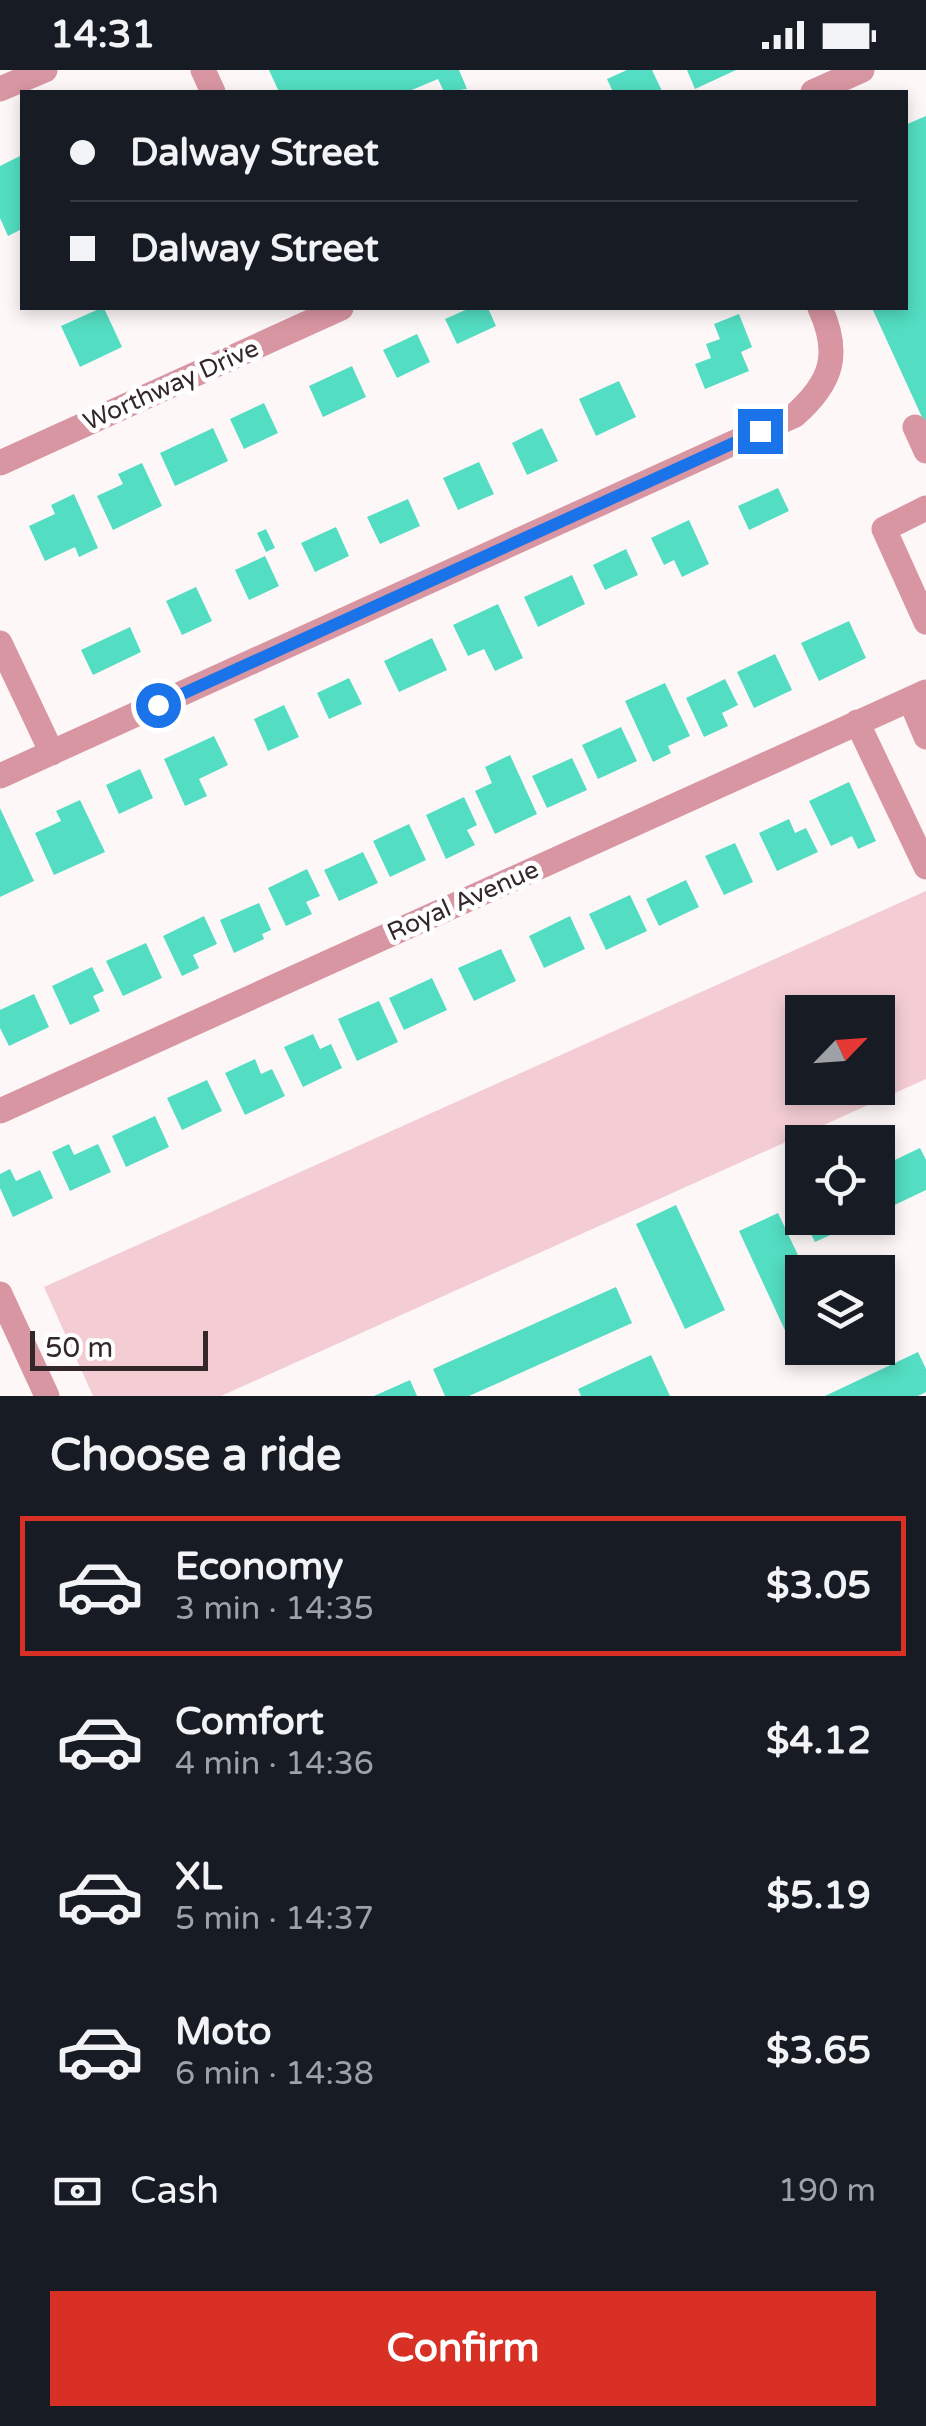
<!DOCTYPE html>
<html lang="en">
<head>
<meta charset="utf-8">
<style>
  body { margin:0; font-family:"Varela Round",sans-serif; background:#242831; color:#f1f3f6; height:100vh; display:flex; flex-direction:column; font-size:38px; white-space:nowrap }
  * { box-sizing:border-box; margin:0 }
  p { font-size:32px; color:#9ea1a6 }
  .icon { flex:none; width:55px; height:55px; fill:none; stroke:currentColor; stroke-width:2; stroke-linecap:round; stroke-linejoin:round }
  .map { position:relative; height:1326px; overflow:hidden }
  .panel { display:flex; flex-direction:column; background:#171b24; flex:1 }
  .panel>* { flex:none }
  .top-card { position:absolute; left:20px; top:20px; width:888px; height:220px; border-radius:0px; box-shadow:0 5px 15px #0003; display:grid; align-content:center; height:220px; padding:0 50px; background:#171b24 }
  .needle { width:65px; rotate:65deg }
  .buttons { position:absolute; left:785px; top:925px; display:grid; gap:20px }
  .buttons a { display:grid; place-items:center; width:110px; height:110px; border-radius:0px; background:#171b24; box-shadow:0 5px 15px #0003; font-size:50px }
  .scale { position:absolute; left:30px; bottom:25px; width:178px; box-sizing:border-box; padding-left:10px; border:5px solid #332729; border-top:0; font-size:28px; line-height:35px; white-space:nowrap; color:#332729; -webkit-text-stroke:8px #fff; paint-order:stroke }
  .end { position:absolute; width:45px; height:45px; margin:-22px; border:12px solid #1a73e8; background:#fff; box-shadow:0 0 0 5px #fff }
  .from { border-radius:50% }
  .top-card b { display:flex; align-items:center; gap:35px; height:95px; font-size:38px }
  .top-card b+b { border-top:2px solid #363941 }
  .top-card i { width:25px; height:25px; background:#f1f3f6 }
  ul { padding:0; list-style:none }
  li { display:flex; align-items:center; gap:30px; height:140px; margin:0 20px 15px; padding:0 30px; border:5px solid transparent; border-radius:0px }
  li div { flex:1 }
  li b { display:block; font-size:38px }
  li em { font-style:normal; font-weight:700 }
  li.selected { border-color:#d93025 }
  li>.icon { width:90px; height:90px; stroke-width:1.5 }
  h2 { padding:0 50px; font-size:45px; line-height:120px }
  .pay { display:flex; align-items:center; gap:25px; height:110px; padding:0 50px; font-size:38px }
  .pay p { margin-inline-start:auto }
  .action { display:flex; gap:20px; margin-top:auto; padding:20px 50px }
  .action a { flex:1; height:115px; border-radius:0px; background:#d93025; color:#fff; font-size:40px; font-weight:700; line-height:115px; text-align:center }
  .status { display:flex; justify-content:space-between; align-items:center; height:70px; padding:0 50px; background:#171b24; direction:ltr }
  .status svg { height:28px; fill:currentColor }
  .map>svg:first-child { display:block }
  .green { fill:#f3cdd3; fill-rule:evenodd }
  .building { fill:#53ddc2 }
  .lines { fill:none; stroke-linecap:round; stroke-linejoin:round }
  .minor { stroke:#d895a2; stroke-width:25 }
  .route { stroke:#1a73e8; stroke-width:12 }
  .labels { text-anchor:middle; dominant-baseline:central; stroke-width:10; stroke-linejoin:round; paint-order:stroke }
  .street-label { font-size:25px; fill:#332729; stroke:#fff }
</style>
</head>
<body>
<div class="status"><b>14:31</b><svg viewBox="0 0 49 12"><path d="M0 12V9h3v3zM5 12V6h3v6zM10 12V3h3v9zM15 12V0h3v12zM26 1h20v11H26zM47 4h2v5h-2z"/></svg></div>
<div class="map">
<svg width="926" height="1326" viewBox="0 0 926 1326">
  <rect width="100%" height="100%" fill="#fef7f8"/>
  <path class="green" d="M926 821V1009L221 1326H93L44 1217ZM802 942H878V1018H802Z"/>
  <path class="building" d="M269 0H459L467 19 444 22 438 9 407 22H279Z
    M627 0H652L662 21 613 22 607 9Z
    M687 0H736L695 19Z
    M926 46V356L872 238H905V55Z
    M22 85V159L8 166 0 148V96Z
    M101 238H104L122 277 80 297 61 256Z
    M470 238H488L496 256 457 274 445 249Z
    M739 244 752 277 741 282 749 301 705 319 695 294 711 288 706 274 720 269 714 254Z
    M417 264 430 292 397 308 383 280Z
    M352 296 366 327 323 347 309 316Z
    M619 311 636 347 596 366 579 329Z
    M264 333 278 363 244 379 230 349Z
    M213 358 228 391 175 416 160 383Z
    M542 358 558 391 527 405 512 373Z
    M479 392 494 424 458 440 443 408Z
    M142 393 162 436 113 460 97 426 123 414 118 404Z
    M778 418 789 441 749 460 738 436Z
    M74 424 98 478 79 487 75 477 45 491 29 456 55 444 51 435Z
    M408 429 420 456 380 474 367 447Z
    M689 450 709 494 682 507 674 490 664 495 651 468Z
    M336 457 349 486 315 502 301 473Z
    M266 459 275 478 266 482 257 463Z
    M626 479 638 505 605 520 593 495Z
    M265 486 279 516 249 530 235 500Z
    M572 505 585 534 538 557 524 527Z
    M196 517 212 551 182 565 166 531Z
    M498 534 523 588 495 601 484 579 468 586 453 555Z
    M849 551 866 588 819 611 801 573Z
    M130 557 141 582 93 605 81 580Z
    M432 568 447 600 399 622 384 591Z
    M775 584 792 620 754 638 737 602Z
    M349 608 362 634 329 649 317 623Z
    M725 609 738 635 722 643 728 656 704 667 686 628Z
    M665 613 690 666 668 676 671 683 653 692 625 631Z
    M284 635 299 667 268 681 254 649Z
    M621 657 637 691 598 709 582 675Z
    M214 666 228 695 199 709 207 726 185 736 164 689Z
    M510 685 537 744 495 764 475 721 492 713 485 697Z
    M572 688 587 720 547 738 532 706Z
    M140 699 153 728 119 744 106 715Z
    M849 712 876 771 858 779 852 766 831 776 809 731Z
    M464 727 477 755 467 760 475 775 446 789 426 745Z
    M80 730 105 782 54 805 35 763 61 751 56 741Z
    M0 738 34 811 0 827Z
    M789 749 795 763 806 758 818 782 777 801 759 763Z
    M409 754 426 790 390 807 373 771Z
    M735 773 753 812 724 825 705 786Z
    M363 782 378 813 339 831 324 800Z
    M307 799 320 826 306 832 312 844 286 856 268 818Z
    M686 810 699 837 659 856 646 829Z
    M630 825 647 861 606 880 589 844Z
    M259 833 271 860 262 864 264 869 234 883 220 850Z
    M204 846 217 874 193 885 199 898 182 906 163 866Z
    M570 846 585 879 544 898 529 866Z
    M146 873 162 908 123 926 106 891Z
    M501 879 516 911 474 931 458 898Z
    M92 897 104 921 93 926 100 941 70 955 52 916Z
    M432 908 447 940 404 960 389 928Z
    M34 924 49 957 9 976 0 958V940Z
    M379 931 398 972 357 991 338 949Z
    M313 964 320 979 331 974 342 998 303 1017 284 977Z
    M255 989 261 1004 272 999 285 1026 245 1045 225 1003Z
    M207 1010 222 1041 182 1060 167 1028Z
    M155 1046 169 1077 126 1097 112 1066Z
    M69 1074 74 1085 98 1074 111 1102 70 1121 52 1082Z
    M920 1078 926 1090V1120L878 1143V1098Z
    M10 1099 16 1111 40 1100 53 1128 13 1147 0 1118V1104Z
    M676 1135 725 1240 685 1259 636 1154Z
    M778 1143 806 1202H802V1278H810L796 1284 739 1161Z
    M803 1148H868L815 1172Z
    M616 1217 632 1253 469 1326H445L433 1299Z
    M918 1282 926 1299V1322L918 1326H825Z
    M651 1285 670 1326H581L578 1319Z
    M410 1310 417 1326H374Z"/>
  <g class="lines">
    <path class="minor" d="M203 0 213 22
      M0 19 45 0
      M813 22 862 0
      M915 357 926 381
      M0 393 341 238
      M926 438 884 459 926 552
      M0 573 52 683
      M910 629 926 667
      M857 652 926 797
      M0 706 795 345C832 312 841 284 820 238
      M0 1041 926 622
      M0 1224 47 1326"/>
  </g>
  <g class="lines">
    <path class="route" d="M158 635 760 361"/>
  </g>
  <g class="labels">
    <g class="street-label">
      <text transform="translate(171 315) rotate(-24)">Worthway Drive</text>
      <text transform="translate(463 831) rotate(-24)">Royal Avenue</text>
    </g>
  </g>
</svg>
<div class="buttons">
<a><svg class="needle" viewBox="-14 -14 28 28"><path d="M0-13l5 13h-10z" fill="#e53935"/><path d="M0 13l5-13h-10z" fill="#9ea1a6"/></svg></a>
<a><svg class="icon" aria-label="locate" viewBox="0 0 24 24"><circle cx="12" cy="12" r="6"/><path d="M12 2v4M12 18v4M2 12h4M18 12h4"/></svg></a>
<a><svg class="icon" aria-label="layers" viewBox="0 0 24 24"><path d="M12 4l9 5-9 5-9-5zM3 14l9 5 9-5"/></svg></a>
</div>
<div class="scale">50 m</div>
<i class="end from" style="left:158px;top:635px"></i>
<i class="end" style="left:760px;top:361px"></i>
<div class="top-card">
<b><i class="from"></i>Dalway Street</b>
<b><i></i>Dalway Street</b>
</div>
</div>
<section class="panel">
<h2>Choose a ride</h2>
<ul>
<li class="selected"><svg class="icon" aria-label="car" viewBox="0 0 24 24"><path d="M5 17H2v-5l4-1 3-4h7l3 4 3 1v5h-3M9 17h6M6 11h13"/><circle cx="7" cy="17" r="2"/><circle cx="17" cy="17" r="2"/></svg><div><b>Economy</b><p>3 min · 14:35</p></div><em>$3.05</em></li>
<li><svg class="icon" aria-label="car" viewBox="0 0 24 24"><path d="M5 17H2v-5l4-1 3-4h7l3 4 3 1v5h-3M9 17h6M6 11h13"/><circle cx="7" cy="17" r="2"/><circle cx="17" cy="17" r="2"/></svg><div><b>Comfort</b><p>4 min · 14:36</p></div><em>$4.12</em></li>
<li><svg class="icon" aria-label="car" viewBox="0 0 24 24"><path d="M5 17H2v-5l4-1 3-4h7l3 4 3 1v5h-3M9 17h6M6 11h13"/><circle cx="7" cy="17" r="2"/><circle cx="17" cy="17" r="2"/></svg><div><b>XL</b><p>5 min · 14:37</p></div><em>$5.19</em></li>
<li><svg class="icon" aria-label="car" viewBox="0 0 24 24"><path d="M5 17H2v-5l4-1 3-4h7l3 4 3 1v5h-3M9 17h6M6 11h13"/><circle cx="7" cy="17" r="2"/><circle cx="17" cy="17" r="2"/></svg><div><b>Moto</b><p>6 min · 14:38</p></div><em>$3.65</em></li>
</ul>
<div class="pay"><svg class="icon" aria-label="cash" viewBox="0 0 24 24"><path d="M3 7h18v10H3z"/><circle cx="12" cy="12" r="2"/></svg>Cash<p>190 m</p></div>
<div class="action"><a>Confirm</a></div>
</section>
</body>
</html>
